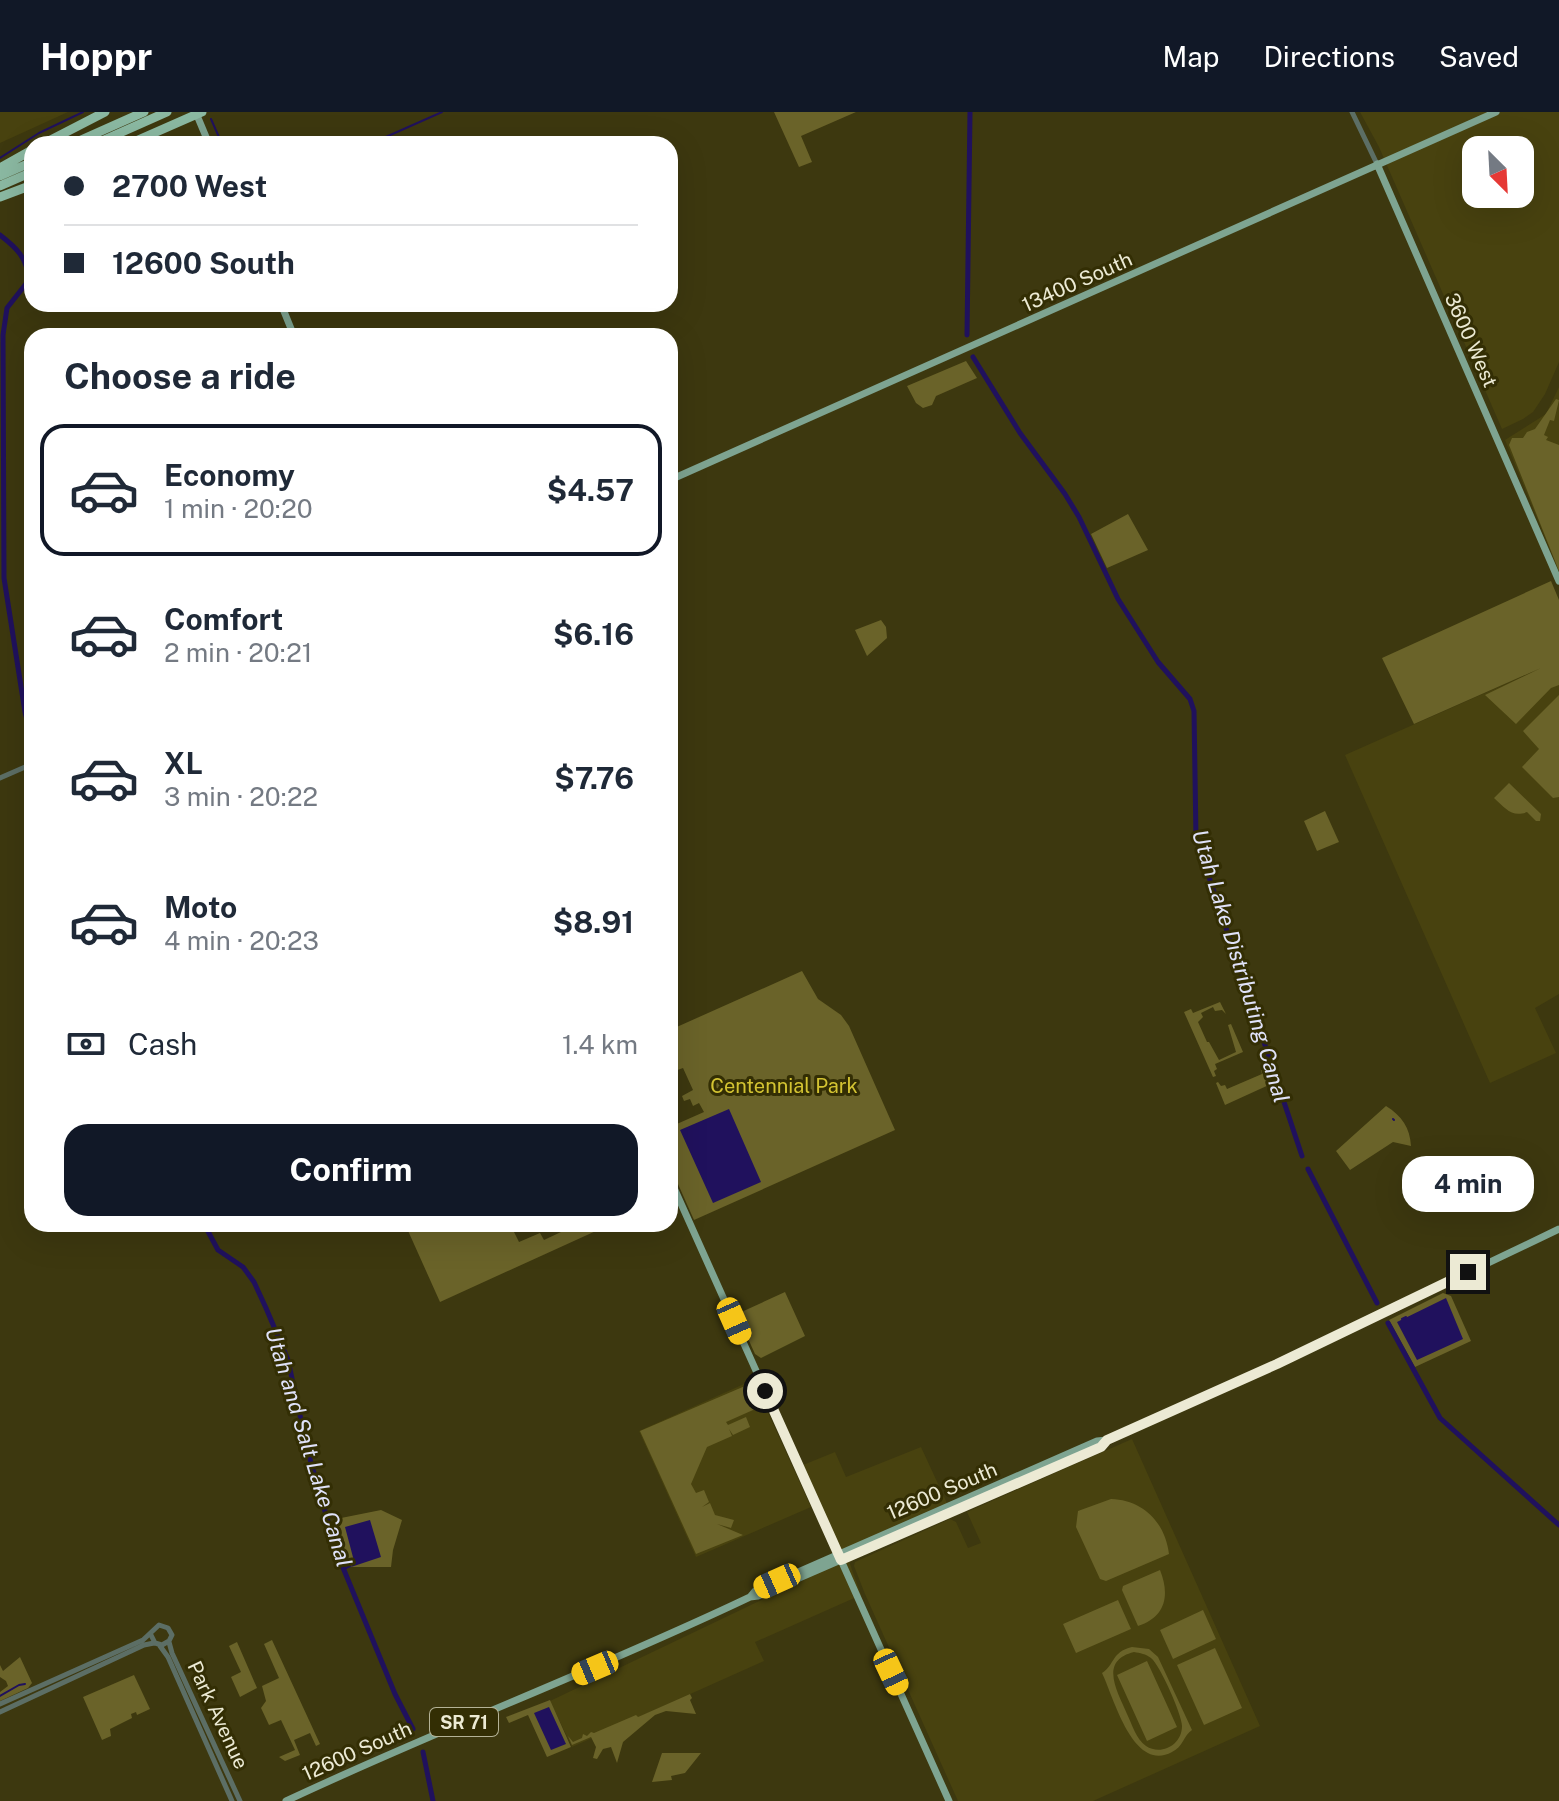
<!DOCTYPE html>
<html lang="en">
<head>
<meta charset="utf-8">
<style>
  body { margin:0; font-family:"Public Sans",sans-serif; background:#f6f6f7; color:#1f2937; height:100vh; display:flex; flex-direction:column; font-size:30px; white-space:nowrap }
  * { box-sizing:border-box; margin:0 }
  p { font-size:26px; color:#747a83 }
  .icon { flex:none; width:44px; height:44px; fill:none; stroke:currentColor; stroke-width:2; stroke-linecap:round; stroke-linejoin:round }
  .map { position:relative; flex:1; overflow:hidden }
  .side { position:absolute; left:24px; top:216px; width:654px; height:904px; display:flex; flex-direction:column; background:#fff; border-radius:24px; box-shadow:0 8px 32px #0002 }
  .side>* { flex:none }
  .banner { position:absolute; left:24px; top:24px; width:654px; height:176px; border-radius:24px; box-shadow:0 8px 32px #0002; display:grid; align-content:center; height:176px; padding:0 40px; background:#fff }
  .needle { width:52px; rotate:156deg }
  .fabs { position:absolute; left:1462px; top:24px; display:grid; gap:16px }
  .fabs a { display:grid; place-items:center; width:72px; height:72px; border-radius:16px; background:#fff; box-shadow:0 8px 32px #0002; font-size:40px }
  .end { position:absolute; width:36px; height:36px; margin:-18px; border:10px solid #ecead4; background:#111; box-shadow:0 0 0 4px #111 }
  .from { border-radius:50% }
  .bubble { position:absolute; height:56px; border-radius:24px; background:#fff; box-shadow:0 8px 32px #0002; font-size:26px; font-weight:700; line-height:56px; text-align:center }
  .car { position:absolute; width:24px; height:48px; margin:-24px -12px; border-radius:10px; box-shadow:0 0 6px 2px #0007; background:linear-gradient(#f5c518 24%,#345 0 40%,#f5c518 0 76%,#345 0 86%,#f5c518 0) }
  .banner b { display:flex; align-items:center; gap:28px; height:76px; font-size:30px }
  .banner b+b { border-top:2px solid #e0e1e3 }
  .banner i { width:20px; height:20px; background:#1f2937 }
  ul { padding:0; list-style:none }
  li { display:flex; align-items:center; gap:24px; height:132px; margin:0 16px 12px; padding:0 24px; border:4px solid transparent; border-radius:24px }
  li div { flex:1 }
  li b { display:block; font-size:30px }
  li em { font-style:normal; font-weight:700 }
  li.on { border-color:#111827 }
  li>.icon { width:72px; height:72px; stroke-width:1.5 }
  h2 { padding:0 40px; font-size:36px; line-height:96px }
  .pay { display:flex; align-items:center; gap:20px; height:88px; padding:0 40px; font-size:30px }
  .pay p { margin-inline-start:auto }
  .cta { display:flex; gap:16px; margin-top:auto; padding:16px 40px }
  .cta a { flex:1; height:92px; border-radius:24px; background:#111827; color:#fff; font-size:32px; font-weight:700; line-height:92px; text-align:center }
  header { display:flex; align-items:center; gap:48px; box-sizing:border-box; height:112px; padding:0 40px; background:#111827; color:#fff }
  header strong { font-size:38px }
  nav { display:flex; gap:44px; margin-inline-start:auto; font-size:28px }
  .map>svg:first-child { display:block }
  .built { fill:#48420f; fill-rule:evenodd }
  .green { fill:#6a6329; fill-rule:evenodd }
  .water { fill:#20115d }
  .lines { fill:none; stroke-linecap:round; stroke-linejoin:round }
  .stream { stroke:#20115d; stroke-width:2 }
  .canal { stroke:#20115d; stroke-width:5 }
  .minor { stroke:#5c6e65; stroke-width:5 }
  .major { stroke:#7ea491; stroke-width:7 }
  .highway { stroke:#8bb9a2; stroke-width:9 }
  .route { stroke:#ecead4; stroke-width:10 }
  .labels { text-anchor:middle; dominant-baseline:central; stroke-width:6; stroke-linejoin:round; paint-order:stroke }
  .shield { fill:#332e04; stroke:#b4b296; stroke-width:2 }
  .shield-label { font-size:18px; font-weight:bold; fill:#ecead4 }
  .street-label { font-size:20px; fill:#ecead4; stroke:#332e04 }
  .park-label { font-size:20px; fill:#d3c332; stroke:#332e04 }
  .water-label { font-size:22px; font-style:italic; fill:#e0e2f9; stroke:#332e04 }
</style>
</head>
<body>
<header>
<strong>Hoppr</strong>
<nav><a>Map</a><a>Directions</a><a>Saved</a></nav>
</header>
<div class="map">
<svg width="1559" height="1689" viewBox="0 0 1559 1689">
  <rect width="100%" height="100%" fill="#3d380f"/>
  <path class="built" d="M0 0H68L0 31Z
    M1360 0H1559V250L1545 282 1533 300 1523 307 1502 317 1379 35ZM1476 38H1520V82H1476Z
    M1559 275V460L1505 328 1546 302Z
    M1559 548V882L1535 896 1556 941 1490 971 1345 643Z
    M753 1268 811 1395 696 1445 639 1319Z
    M1132 1327 1260 1614 1093 1689H958L865 1482 854 1454 855 1450 950 1407 956 1410 968 1436 981 1431 967 1400Z
    M921 1335 952 1402 849 1449 861 1483 755 1530 764 1549 572 1635 550 1589 845 1448 803 1353 835 1340 846 1365Z"/>
  <path class="green" d="M774 0H856L801 24 812 50 799 55Z
    M966 249 977 266 936 284 932 293 923 296 916 291 907 274Z
    M1556 287 1559 288 1554 309 1550 308 1544 323 1548 325 1546 328 1559 333V459L1509 333 1512 326H1523L1527 320 1535 317Z
    M1128 402 1148 438 1107 456 1091 422Z
    M1551 469 1559 488V573L1551 576 1516 612 1485 583 1541 556 1414 612 1382 546Z
    M881 508 886 515 887 526 867 544 855 518Z
    M1559 583V685L1553 686 1522 655 1539 637 1523 619Z
    M1509 671 1541 702 1540 709H1536L1527 700C1512 706 1505 696 1494 686Z
    M1325 699 1339 730 1317 739 1304 709Z
    M802 859 818 887 841 903 849 914 895 1018 694 1108 670 1054V1015L704 1000 699 991 693 994 690 987 684 989 682 984 693 978 683 956 672 960 670 957V918Z
    M1220 890 1226 902 1222 898 1215 899 1213 895 1201 901 1203 905 1198 910 1207 930H1209L1219 948 1236 940 1228 913 1231 912 1243 940 1215 952 1217 957 1214 959 1216 964 1213 965 1184 900 1191 897 1193 901Z
    M1265 956 1271 972 1225 993 1216 971 1218 970 1221 974 1225 973 1227 977 1262 962 1261 958Z
    M1386 994C1402 1004 1410 1016 1411 1034L1393 1030 1350 1058 1336 1039Z
    M405 1112H510L519 1130 540 1121 544 1128 578 1112 609 1113 440 1190Z
    M785 1180 805 1224 761 1246 755 1242 737 1202Z
    M1443 1181 1451 1184 1471 1229 1415 1255 1389 1208Z
    M752 1271 762 1294 726 1310 728 1313 746 1305 750 1315 733 1323 729 1317 732 1324 707 1335 691 1372 696 1381 704 1378 709 1390 702 1395 710 1391 715 1403 734 1408 731 1416 717 1412 743 1423 696 1442 640 1319Z
    M1111 1387C1143 1388 1165 1410 1169 1442L1106 1469 1100 1467 1076 1415 1078 1399Z
    M381 1398 402 1408 393 1438 391 1455H351L342 1435 336 1407Z
    M1160 1458C1170 1483 1166 1505 1138 1514L1122 1478 1123 1474Z
    M1118 1488 1131 1517 1076 1541 1063 1512Z
    M1203 1498 1216 1527 1173 1547 1160 1518Z
    M272 1528 320 1632 316 1634 310 1621 294 1628 300 1643 285 1649 279 1645 295 1638 281 1608 269 1613 261 1596 266 1589 262 1574 279 1566 264 1532Z
    M237 1530 257 1576 240 1585 231 1565 241 1560 229 1534Z
    M1132 1535 1149 1537 1158 1545 1192 1618C1184 1623 1183 1635 1172 1640 1133 1661 1114 1586 1102 1561 1115 1553 1111 1540 1132 1535ZM1134 1540C1140 1541 1146 1542 1151 1546 1160 1553 1182 1603 1182 1614 1182 1633 1161 1644 1146 1634 1136 1627 1132 1612 1127 1602 1118 1580 1098 1549 1134 1540Z
    M1215 1536 1242 1596 1204 1613 1177 1553Z
    M20 1545 32 1571 28 1576 0 1589V1580L8 1574 6 1569 0 1565V1553L3 1559Z
    M1147 1549 1177 1615 1147 1629 1117 1563Z
    M134 1563 150 1597 137 1603 136 1600 131 1602 132 1606 110 1617 111 1624 102 1628 83 1585Z
    M690 1582 692 1586 690 1588 696 1602 666 1599 655 1603 623 1630 617 1651 611 1635 603 1637 597 1647 593 1646 596 1635 591 1625 572 1633 568 1624 573 1630 582 1626 583 1622 587 1624 591 1620 594 1621 636 1603 638 1605Z
    M550 1588 571 1635 547 1645 528 1603 509 1611 506 1605Z
    M662 1641H701L685 1661 671 1664 672 1668 652 1670Z"/>
  <path class="water" d="M729 997 761 1070 713 1091 680 1018Z
    M1446 1186 1463 1227 1417 1248 1397 1210Z
    M370 1408 381 1445 351 1455 354 1449 345 1415Z
    M549 1595 566 1632 551 1638 534 1601Z"/>
  <g class="lines">
    <path class="stream" d="M211 7 222 32
      M370 32 442 0
      M0 46 39 21 83 0
      M1393 1007 1394 1008
      M1402 1207 1406 1205
      M344 1457 350 1454
      M0 1584 19 1573 25 1572"/>
    <path class="canal" d="M0 123C17 136 27 146 29 168L7 196 3 223 4 466 25 600 32 627
      M967 223 970 0
      M973 245 1020 321 1065 382 1079 405 1118 487 1158 550 1190 587 1194 599 1196 726 1302 1044
      M1308 1057 1377 1191
      M204 1112 218 1138 243 1155 254 1170 266 1196 288 1248 308 1340 337 1441 395 1582 413 1617
      M1388 1211 1440 1306 1559 1413
      M423 1640 433 1689"/>
    <path class="minor" d="M1352 0 1377 52
      M0 666 32 652
      M169 1530 172 1541 240 1689
      M160 1534 168 1545 232 1689
      M0 1592 143 1528 159 1513 168 1516 172 1523 169 1529 162 1533 155 1531 151 1523
      M0 1600 144 1533 154 1531"/>
    <path class="major" d="M196 1 209 32
      M1377 52 1559 469
      M281 192 294 224
      M670 368 1496 0
      M670 1067 949 1689
      M750 1485 755 1479 1097 1329 1107 1328 1277 1252 1559 1117
      M286 1689C439 1617 597 1558 750 1485L758 1484 1101 1335 1107 1328"/>
    <path class="highway" d="M43 32 105 0
      M72 32 144 0
      M95 32 167 0
      M129 32 202 0
      M0 56 32 38
      M0 64 32 50
      M0 74 32 60
      M0 85 32 73"/>
  </g>
  <g class="lines">
    <path class="route" d="M765 1279 841 1448 1101 1335 1107 1328 1277 1252 1468 1160"/>
  </g>
  <g class="labels">
    <rect class="shield" x="430" y="1596" width="68" height="28" rx="6"/>
    <g class="shield-label">
      <text x="464" y="1610">SR 71</text>
    </g>
    <g class="street-label">
      <text transform="translate(1077 170) rotate(-24)">13400 South</text>
      <text transform="translate(1471 228) rotate(66)">3600 West</text>
      <text transform="translate(942 1379) rotate(-23)">12600 South</text>
      <text transform="translate(218 1603) rotate(65)">Park Avenue</text>
      <text transform="translate(357 1639) rotate(-24)">12600 South</text>
    </g>
    <g class="park-label">
      <text x="784" y="974">Centennial Park</text>
    </g>
    <g class="water-label">
      <text transform="translate(1241 854) rotate(73)">Utah Lake Distributing Canal</text>
      <text transform="translate(309 1335) rotate(73)">Utah and Salt Lake Canal</text>
    </g>
  </g>
</svg>
<div class="fabs">
<a><svg class="needle" viewBox="-14 -14 28 28"><path d="M0-13l5 13h-10z" fill="#e53935"/><path d="M0 13l5-13h-10z" fill="#747a83"/></svg></a>
</div>
<i class="end from" style="left:765px;top:1279px"></i>
<i class="end" style="left:1468px;top:1160px"></i>
<div class="bubble" style="left:1402px;top:1044px;width:132px">4 min</div>
<i class="car" style="left:734px;top:1209px;rotate:156deg"></i>
<i class="car" style="left:777px;top:1469px;rotate:246deg"></i>
<i class="car" style="left:595px;top:1556px;rotate:247deg"></i>
<i class="car" style="left:891px;top:1560px;rotate:155deg"></i>
<div class="banner">
<b><i class="from"></i>2700 West</b>
<b><i></i>12600 South</b>
</div>
<section class="side">
<h2>Choose a ride</h2>
<ul>
<li class="on"><svg class="icon" aria-label="car" viewBox="0 0 24 24"><path d="M5 17H2v-5l4-1 3-4h7l3 4 3 1v5h-3M9 17h6M6 11h13"/><circle cx="7" cy="17" r="2"/><circle cx="17" cy="17" r="2"/></svg><div><b>Economy</b><p>1 min · 20:20</p></div><em>$4.57</em></li>
<li><svg class="icon" aria-label="car" viewBox="0 0 24 24"><path d="M5 17H2v-5l4-1 3-4h7l3 4 3 1v5h-3M9 17h6M6 11h13"/><circle cx="7" cy="17" r="2"/><circle cx="17" cy="17" r="2"/></svg><div><b>Comfort</b><p>2 min · 20:21</p></div><em>$6.16</em></li>
<li><svg class="icon" aria-label="car" viewBox="0 0 24 24"><path d="M5 17H2v-5l4-1 3-4h7l3 4 3 1v5h-3M9 17h6M6 11h13"/><circle cx="7" cy="17" r="2"/><circle cx="17" cy="17" r="2"/></svg><div><b>XL</b><p>3 min · 20:22</p></div><em>$7.76</em></li>
<li><svg class="icon" aria-label="car" viewBox="0 0 24 24"><path d="M5 17H2v-5l4-1 3-4h7l3 4 3 1v5h-3M9 17h6M6 11h13"/><circle cx="7" cy="17" r="2"/><circle cx="17" cy="17" r="2"/></svg><div><b>Moto</b><p>4 min · 20:23</p></div><em>$8.91</em></li>
</ul>
<div class="pay"><svg class="icon" aria-label="cash" viewBox="0 0 24 24"><path d="M3 7h18v10H3z"/><circle cx="12" cy="12" r="2"/></svg>Cash<p>1.4 km</p></div>
<div class="cta"><a>Confirm</a></div>
</section>
</div>
</body>
</html>
